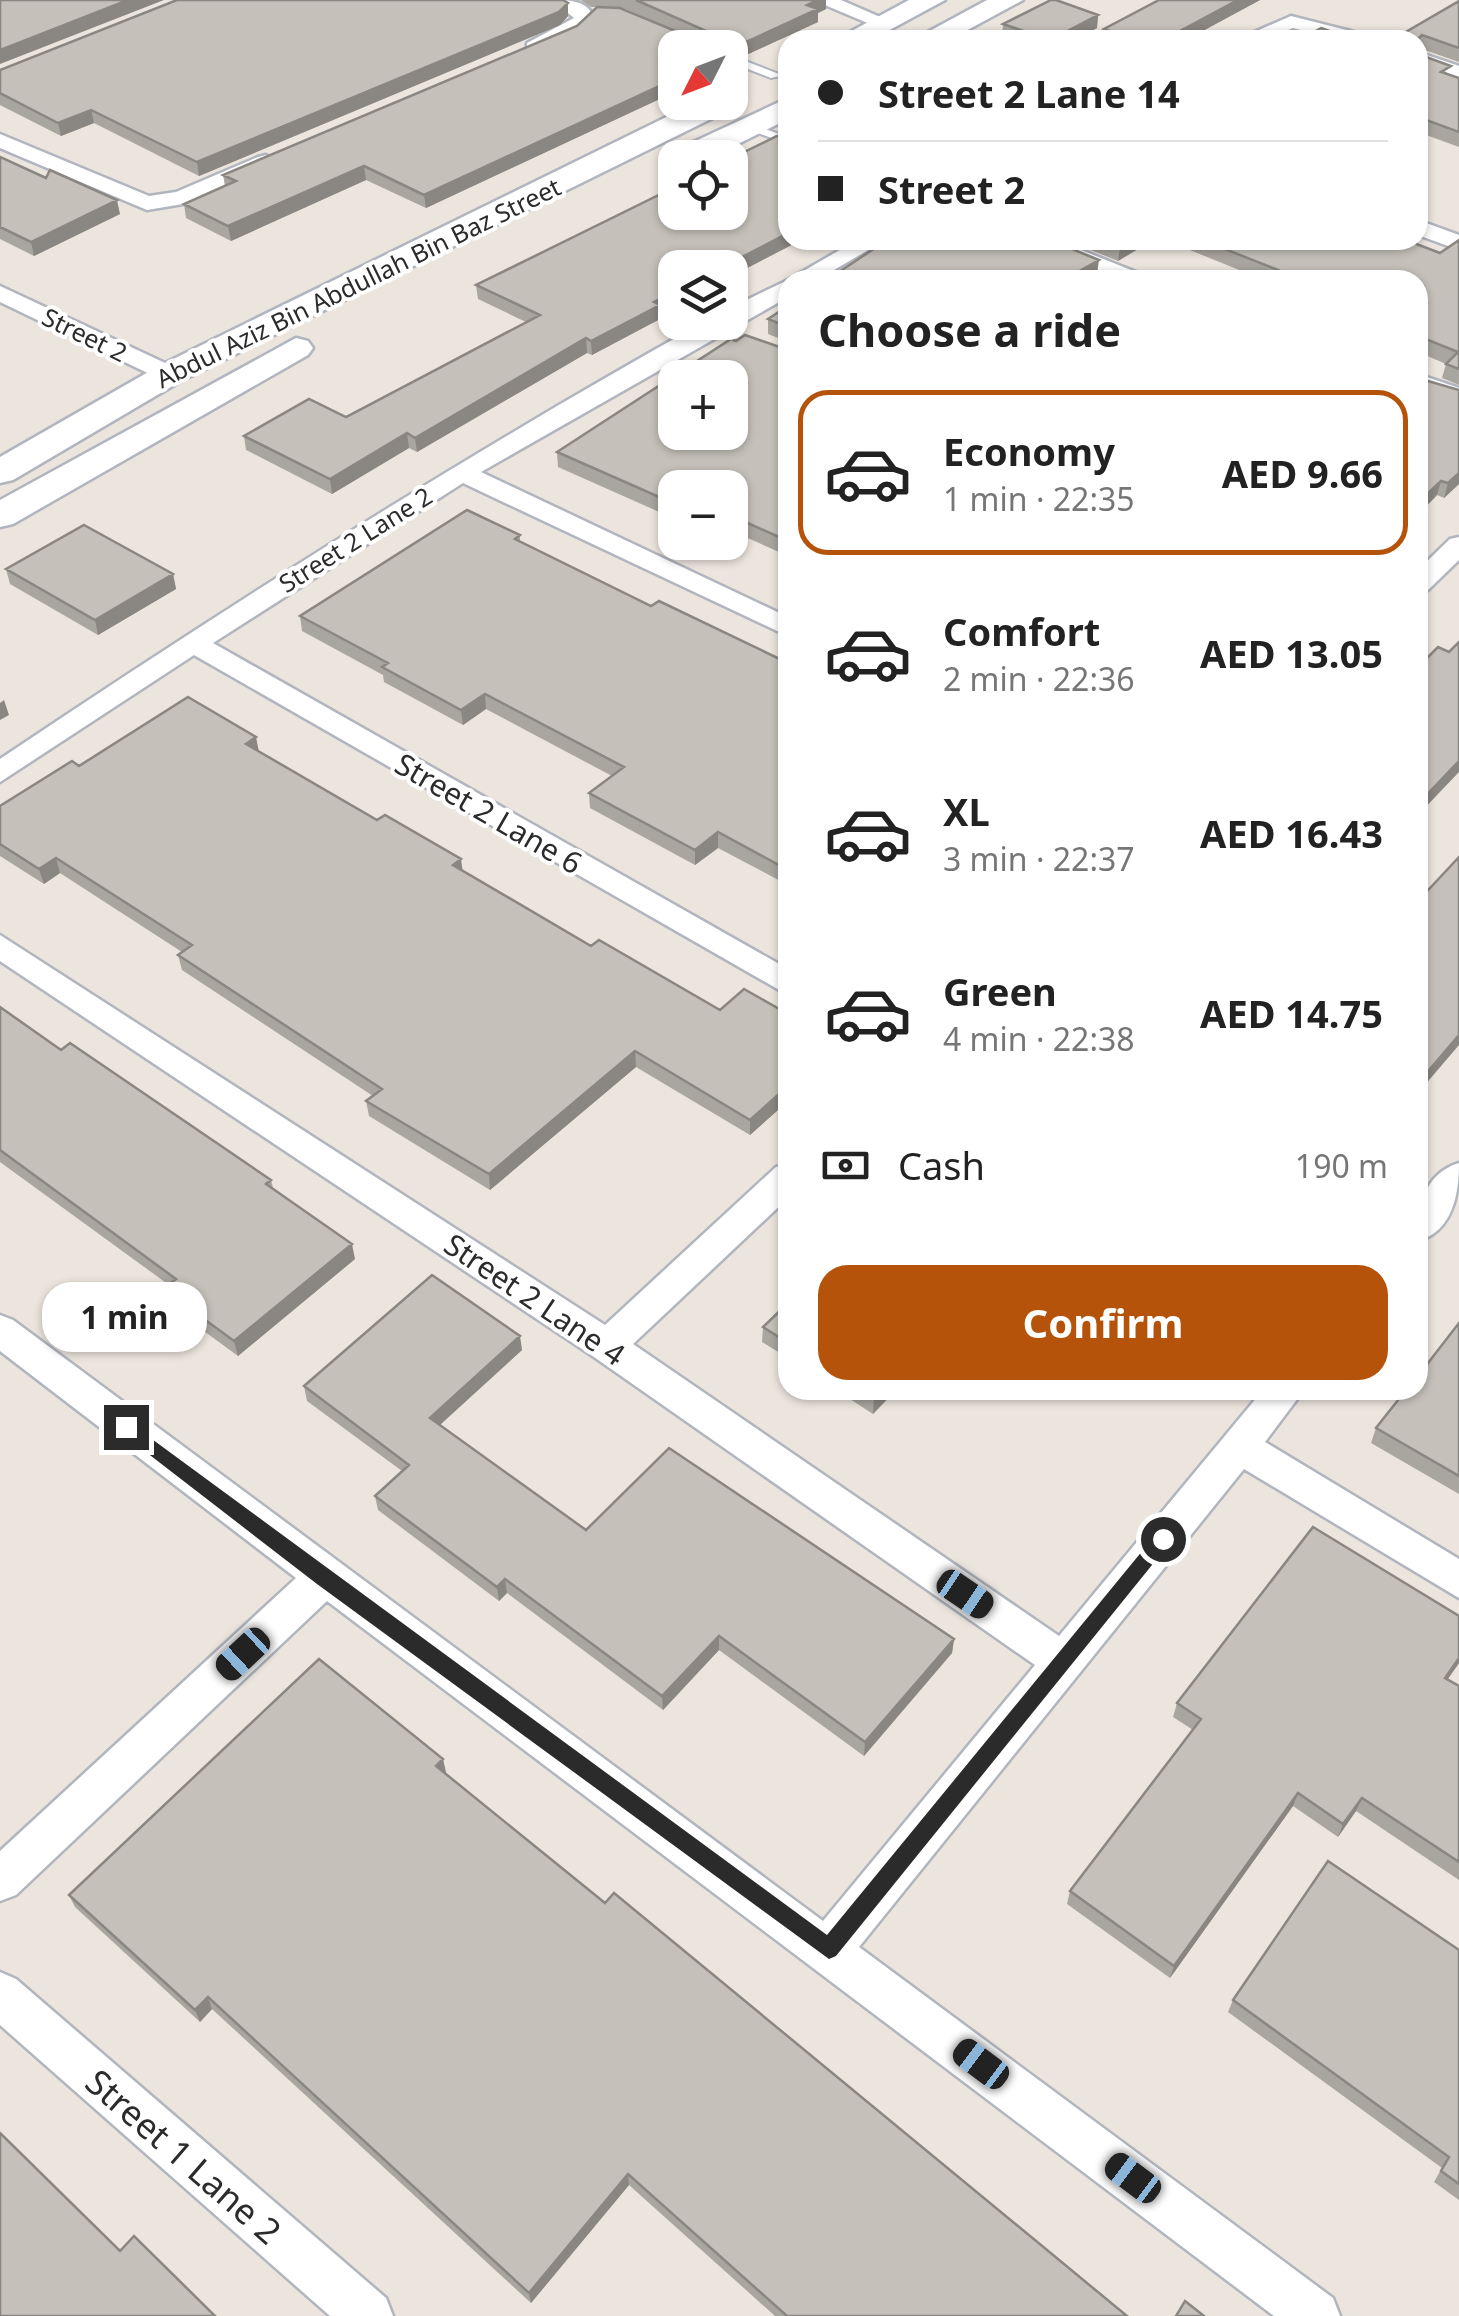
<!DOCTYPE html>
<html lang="en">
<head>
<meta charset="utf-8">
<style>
  body { margin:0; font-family:"Noto Sans",sans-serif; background:#f6f6f6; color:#222; height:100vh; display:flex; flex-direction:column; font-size:38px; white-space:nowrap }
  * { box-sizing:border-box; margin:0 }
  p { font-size:32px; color:#767676 }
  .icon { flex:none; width:55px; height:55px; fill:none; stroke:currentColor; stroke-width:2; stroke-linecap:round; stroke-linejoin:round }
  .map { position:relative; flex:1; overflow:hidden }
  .drawer { position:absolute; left:778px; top:270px; width:650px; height:1130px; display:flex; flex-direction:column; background:#fff; border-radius:30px; box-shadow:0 2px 8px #0004 }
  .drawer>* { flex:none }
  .top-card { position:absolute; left:778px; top:30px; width:650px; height:220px; border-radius:30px; box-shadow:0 2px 8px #0004; display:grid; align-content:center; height:220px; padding:0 40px; background:#fff }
  .needle { width:65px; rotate:228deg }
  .buttons { position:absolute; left:658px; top:30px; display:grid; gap:20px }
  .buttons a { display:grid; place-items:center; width:90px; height:90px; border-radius:20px; background:#fff; box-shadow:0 2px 8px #0004; font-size:50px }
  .end { position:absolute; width:45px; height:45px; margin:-22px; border:12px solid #2b2b2b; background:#fff; box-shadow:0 0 0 5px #fff }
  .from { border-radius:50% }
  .bubble { position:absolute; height:70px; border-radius:30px; background:#fff; box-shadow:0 2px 8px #0004; font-size:32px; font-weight:700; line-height:70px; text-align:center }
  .car { position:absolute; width:30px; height:60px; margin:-30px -15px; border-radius:12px; box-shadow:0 0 8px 2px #0007; background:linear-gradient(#222 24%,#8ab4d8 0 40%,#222 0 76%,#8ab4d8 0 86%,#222 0) }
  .top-card b { display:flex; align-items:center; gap:35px; height:95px; font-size:38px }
  .top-card b+b { border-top:2px solid #e0e0e0 }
  .top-card i { width:25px; height:25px; background:#222 }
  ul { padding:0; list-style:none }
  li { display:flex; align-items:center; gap:30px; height:165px; margin:0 20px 15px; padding:0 20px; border:5px solid transparent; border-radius:30px }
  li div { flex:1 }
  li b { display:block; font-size:38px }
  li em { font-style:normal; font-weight:700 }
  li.on { border-color:#b45309 }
  li>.icon { width:90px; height:90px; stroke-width:1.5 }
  h2 { padding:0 40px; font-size:45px; line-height:120px }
  .pay { display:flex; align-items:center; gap:25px; height:110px; padding:0 40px; font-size:38px }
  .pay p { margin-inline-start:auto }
  .action { display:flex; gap:20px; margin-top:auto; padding:20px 40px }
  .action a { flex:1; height:115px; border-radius:30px; background:#b45309; color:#fff; font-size:40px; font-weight:700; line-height:115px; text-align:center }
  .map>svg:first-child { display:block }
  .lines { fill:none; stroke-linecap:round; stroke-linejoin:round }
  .lane-casing { stroke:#b1b5be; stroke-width:4 }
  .street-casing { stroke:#b1b5be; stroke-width:5 }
  .secondary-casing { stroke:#b1b5be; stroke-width:5 }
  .lane { fill:#fff; fill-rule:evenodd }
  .street { fill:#fff; fill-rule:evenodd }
  .secondary { fill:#fff; fill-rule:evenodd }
  .wall { fill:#a9a59f; fill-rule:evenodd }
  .shaded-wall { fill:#8a8682 }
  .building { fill:#c5c0b9; stroke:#8a8682; stroke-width:2.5; fill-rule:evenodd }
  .route { fill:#2b2b2b }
  .labels { text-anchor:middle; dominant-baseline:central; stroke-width:8; stroke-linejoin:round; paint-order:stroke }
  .far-street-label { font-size:25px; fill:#2b2b2b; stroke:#fff }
  .street-label { font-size:30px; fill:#2b2b2b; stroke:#fff }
  .near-street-label { font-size:35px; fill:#2b2b2b; stroke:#fff }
</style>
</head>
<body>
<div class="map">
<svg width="1459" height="2316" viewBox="0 0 1459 2316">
  <rect width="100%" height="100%" fill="#ece5de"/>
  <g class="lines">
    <g class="lane-casing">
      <path id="lane" d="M730 55 779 74 780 76 771 78 730 62Z
        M748 123 788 137V144L744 128 743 126Z"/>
    </g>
    <g class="street-casing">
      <path id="street" d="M552 0C569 0 590 0 594 20L541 51H527V43L574 18Z
        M813 0H841L894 23 877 27Z
        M1291 16 1370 36 1373 40H1339L1293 28 1264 40H1236Z
        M1418 52 1459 66V79L1418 65Z
        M0 134 149 196 176 192 258 157 266 155 277 162 189 203 147 210 0 148Z
        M1418 220 1459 235V250L1418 235Z
        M857 240H885L817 280H788Z
        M1024 240H1056L1156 280H1122Z
        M788 280V297L481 472 788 617V636L463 483 213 643 788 969V995L194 655 0 782V759C229 605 462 457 704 322H730V308Z
        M0 286 178 369 181 374 178 379H160L0 302Z
        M1418 374 1459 388V403L1418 389Z
        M1459 537V560L1428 590 1418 592V570L1450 539Z
        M0 935 605 1325 776 1167 788 1163V1198L633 1344 1059 1636 1263 1390H1304L1265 1442 1459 1559V1598L1244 1469 859 1947 1333 2298 1340 2316H1274L327 1601 16 1895 0 1901V1851L296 1578 0 1351V1315L13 1320 823 1921 1035 1665 594 1357 0 961Z
        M1459 1163C1459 1194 1453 1231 1418 1241 1418 1208 1423 1174 1459 1163Z
        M0 1972 16 1979 386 2298 393 2316H330L0 2025Z"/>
    </g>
    <g class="secondary-casing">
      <path id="secondary" d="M909 0H945L871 40H835Z
        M987 0H1023L949 40H913Z
        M730 95 737 102 733 108 181 381 13 480 0 483V457L157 367 697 102H730Z
        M788 98V119L710 158H675V165L670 158 674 151Z
        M296 338 308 341 313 348 308 355 13 524 0 527V500Z"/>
    </g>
    <use href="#lane" class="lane"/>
    <use href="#street" class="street"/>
    <use href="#secondary" class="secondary"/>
  </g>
  <path class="wall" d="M581 0H826V9L818 13V22L744 56 730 52V48H675L664 97 426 208 366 180 231 241 186 218 184 204 225 186 223 175 577 26 596 7H591ZM621 8 626 9 692 38Z
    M1159 0H1260L1186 40H1103L1104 29Z
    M1459 1V62L1419 48 1418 50V54L1449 74 1459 78V147L1418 132V40Z
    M568 3V16L560 25 199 176 94 123 61 136 0 105V70Z
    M1098 15 1097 28 1074 40H1010L1002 37 1003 24Z
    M0 157 120 214 34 256 0 239Z
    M788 240H801L730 277 675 268V306L660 313V319L592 355 587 353 417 452 409 448 332 494 246 450 244 436 346 417 526 322 478 299 476 285Z
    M1066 240H1153L1118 261Z
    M1165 240H1406L1440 253 1459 240V385L1442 378 1446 364 1418 352V280H1264Z
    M788 306V342L768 334V319Z
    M736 341 788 350V556L741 535 730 488H675V519L558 467 557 452Z
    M1418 390H1459V484L1444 498 1437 495 1418 515Z
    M520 535V541L651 606 788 663V885L718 848 695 865 590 808 589 793 612 776 486 709 463 725 384 682 383 675 302 631 300 616Z
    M6 569 173 574 176 589 98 635 10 584Z
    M259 751 591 946 720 1010 788 1014V1101L750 1135 636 1067 490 1190 369 1116 366 1101 373 1096 182 970 178 955 182 952 60 873 44 884 0 856V806L79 766Z
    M0 1007 61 1050 271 1180 273 1188 355 1259 238 1356 167 1304 163 1289 169 1285 0 1162Z
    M788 1303V1358L762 1342 763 1327Z
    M1459 1323V1494L1371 1443 1376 1428Z
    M522 1350 440 1425 586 1530 954 1639 952 1653 864 1756 719 1650 663 1710 507 1593 499 1601 378 1510 375 1496 402 1471 307 1401 304 1386Z
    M836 1390H896L873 1414Z
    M1459 1616V1663L1448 1679 1459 1686V1880L1356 1811 1338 1837 1293 1806 1170 1978 1067 1904 1070 1891 1193 1730 1173 1717 1177 1703Z
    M446 1772 445 1773 605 1903 1127 2316H775L629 2185 531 2303 212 2009 200 2022 75 1907 69 1895Z
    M1459 1950V2200L1434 2182 1442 2168 1228 2012 1233 2000Z"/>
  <path class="shaded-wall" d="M128 0H164L0 64V50Z
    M818 0H826V9L818 13V22L744 56V43Z
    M1238 0H1260L1186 40H1163Z
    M568 3V16L560 25 199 176 197 162Z
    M1098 15 1097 28 1074 40H1050Z
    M675 75V88L664 93V97L426 208 424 195Z
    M91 110 94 123 61 136 58 123Z
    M364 166 366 180 231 241 228 226Z
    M117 200 120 214 34 256 31 242Z
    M788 233V240H801L730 277V268H721Z
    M1131 240H1153L1118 261 1120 247Z
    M1099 260 1097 274 1087 280 1076 273Z
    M675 291V306L660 313V319L592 355 591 341 654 302Z
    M586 338 587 353 417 452 415 438Z
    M407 433 409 448 332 494 330 479Z
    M1459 473V484L1444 498 1448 483Z
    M1441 481 1437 495 1418 515V503Z
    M741 520V535L730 542V528Z
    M173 574 176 589 98 635 95 620Z
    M485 694 486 709 463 725 461 710Z
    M4 700 9 715 0 720V703Z
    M256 737 259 752 246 744Z
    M1459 761V772L1418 815V804Z
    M718 832V848L695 865V850Z
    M56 858 60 873 44 884 39 869Z
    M461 859 463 874 453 865Z
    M1459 1035V1045L1418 1093V1083Z
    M635 1051 636 1067 490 1190 489 1174Z
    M788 1086V1101L750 1135V1120Z
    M352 1244 355 1259 238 1356 234 1341Z
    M520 1336 522 1350 432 1432 430 1418Z
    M883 1390H896L873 1414 874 1399Z
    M505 1579 507 1593 499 1601 497 1587Z
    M719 1636V1650L663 1710 662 1696Z
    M954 1639 952 1653 864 1756 865 1742Z
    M1459 1658V1663L1439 1691 1445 1678Z
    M443 1759 446 1772 439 1779 436 1766Z
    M1298 1793 1293 1806 1170 1978 1174 1966Z
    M1362 1798 1356 1811 1338 1837 1343 1824Z
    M208 1997 212 2009 200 2022 195 2010Z
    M628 2174 629 2185 531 2303 529 2293Z"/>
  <path class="building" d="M0 0H128L0 50Z
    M177 0H563L568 3 559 12 197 162 91 110 58 123 0 93V70Z
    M636 0H818L807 5 818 9 744 43 728 39 727 48H675V75L660 82 664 84 424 195 364 166 228 226 184 204 236 181 223 175 577 26 597 7 620 8 692 38 709 39 713 34Z
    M1051 0H1056L1098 15 1050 40 1003 24Z
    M1159 0H1238L1163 40H1136L1104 29Z
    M1459 1V48L1422 35 1417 40H1392Z
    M1321 28 1355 40H1300Z
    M1418 48V54L1451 66 1441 72 1459 78V132L1418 117Z
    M777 136 788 141V233L721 268H675V291L654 302 660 305 591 341 586 338 415 438 407 433 330 479 244 436 309 399 346 417 540 315 476 285 675 187V212H730V159Z
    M0 157 46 178 50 170 117 200 31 242 0 227Z
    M887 240H1050L1099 260 1076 273 1091 279 1090 280H827Z
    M1103 240H1131L1120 247Z
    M1202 240H1406L1440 253 1459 240V369L1446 364 1458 352 1418 336V280H1263L1278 270Z
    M788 306V327L768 319Z
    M745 335 788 350V541L741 520 730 528V488H675V504L557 452 731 339 736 341ZM675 378H730V432H675Z
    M1428 381 1459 390V473L1448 483 1441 481 1418 503V390Z
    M467 510 520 535 515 539 651 606 659 601 788 663V870L718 832 695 850 589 793 624 767 485 694 461 710 382 667 388 663 300 616Z
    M84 525 173 574 95 620 6 569Z
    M1459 642V761L1418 804V667L1438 647 1449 652Z
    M188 697 256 737 246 744 377 820 385 815 461 859 453 865 591 946 599 940 720 1010 744 989 788 1014V1086L750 1120 635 1051 489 1174 366 1101 382 1089 178 955 192 945 56 858 39 869 0 844V806L72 761 79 766Z
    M1459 857V1035L1418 1083V901Z
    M0 1007 61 1050 70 1043 271 1180 266 1184 352 1244 234 1341 163 1289 176 1279 0 1150Z
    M432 1275 520 1336 430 1418 586 1530 669 1448 954 1639 865 1742 719 1636 662 1696 505 1579 497 1587 375 1496 409 1465 304 1386Z
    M788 1303V1343L763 1327Z
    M1459 1323V1476L1376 1428 1406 1390H1418V1376Z
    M860 1390H883L874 1399Z
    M1313 1527 1459 1616V1658L1445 1678 1459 1686V1862L1362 1798 1343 1824 1298 1793 1174 1966 1070 1891 1201 1719 1177 1703Z
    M319 1659 443 1759 436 1766 605 1903 614 1893 1127 2316H787L628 2174 529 2293 208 1997 195 2010 69 1895Z
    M1328 1861 1459 1950V2184L1441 2171 1449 2157 1233 2000Z
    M0 2133 120 2251 134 2236 215 2316H0Z
    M1185 2301 1204 2316H1176Z"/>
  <path class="route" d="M126 1420 827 1935 1157 1533 1163 1531 1173 1539 836 1956 829 1959 317 1584 120 1432 117 1427Z"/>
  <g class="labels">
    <g class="far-street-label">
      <text transform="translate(358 282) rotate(-26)">Abdul Aziz Bin Abdullah Bin Baz Street</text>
      <text transform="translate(85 334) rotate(26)">Street 2</text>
      <text transform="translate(355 539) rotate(-32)">Street 2 Lane 2</text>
    </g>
    <g class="street-label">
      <text transform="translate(489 813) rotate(30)">Street 2 Lane 6</text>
      <text transform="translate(535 1299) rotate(34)">Street 2 Lane 4</text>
    </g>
    <g class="near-street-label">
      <text transform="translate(184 2156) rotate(41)">Street 1 Lane 2</text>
    </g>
  </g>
</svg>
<div class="buttons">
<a><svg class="needle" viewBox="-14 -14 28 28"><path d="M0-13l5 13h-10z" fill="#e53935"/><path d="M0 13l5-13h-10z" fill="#767676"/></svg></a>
<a><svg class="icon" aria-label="locate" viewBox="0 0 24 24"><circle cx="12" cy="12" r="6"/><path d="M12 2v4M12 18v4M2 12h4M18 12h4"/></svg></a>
<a><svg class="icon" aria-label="layers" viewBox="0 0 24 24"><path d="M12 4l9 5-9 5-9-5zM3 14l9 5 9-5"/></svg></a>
<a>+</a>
<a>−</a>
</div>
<i class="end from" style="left:1163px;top:1539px"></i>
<i class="end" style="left:126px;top:1427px"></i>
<div class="bubble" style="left:42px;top:1282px;width:165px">1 min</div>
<i class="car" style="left:965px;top:1594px;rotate:124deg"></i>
<i class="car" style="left:243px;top:1654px;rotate:227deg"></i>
<i class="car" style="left:981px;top:2064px;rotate:307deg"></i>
<i class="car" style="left:1133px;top:2178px;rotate:307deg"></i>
<div class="top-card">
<b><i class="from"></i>Street 2 Lane 14</b>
<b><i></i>Street 2</b>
</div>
<section class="drawer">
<h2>Choose a ride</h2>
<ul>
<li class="on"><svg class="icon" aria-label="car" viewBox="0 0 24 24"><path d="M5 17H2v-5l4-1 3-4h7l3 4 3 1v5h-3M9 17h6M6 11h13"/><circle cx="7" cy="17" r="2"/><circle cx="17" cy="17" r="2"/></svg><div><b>Economy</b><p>1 min · 22:35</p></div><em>AED 9.66</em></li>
<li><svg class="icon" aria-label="car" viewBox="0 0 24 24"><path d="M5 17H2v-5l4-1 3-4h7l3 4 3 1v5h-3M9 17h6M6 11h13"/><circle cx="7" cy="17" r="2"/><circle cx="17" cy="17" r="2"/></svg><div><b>Comfort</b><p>2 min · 22:36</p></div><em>AED 13.05</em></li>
<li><svg class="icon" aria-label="car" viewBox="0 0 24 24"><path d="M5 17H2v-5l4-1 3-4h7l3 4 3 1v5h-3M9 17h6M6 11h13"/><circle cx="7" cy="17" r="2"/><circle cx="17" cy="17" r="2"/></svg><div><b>XL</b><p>3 min · 22:37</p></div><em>AED 16.43</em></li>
<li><svg class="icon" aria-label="car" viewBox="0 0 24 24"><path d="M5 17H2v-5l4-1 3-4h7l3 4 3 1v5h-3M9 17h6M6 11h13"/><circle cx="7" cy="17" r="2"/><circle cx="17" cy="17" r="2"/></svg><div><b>Green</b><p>4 min · 22:38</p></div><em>AED 14.75</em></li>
</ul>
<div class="pay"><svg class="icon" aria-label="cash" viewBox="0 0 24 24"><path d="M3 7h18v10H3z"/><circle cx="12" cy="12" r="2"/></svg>Cash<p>190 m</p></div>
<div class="action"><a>Confirm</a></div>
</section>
</div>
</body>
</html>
